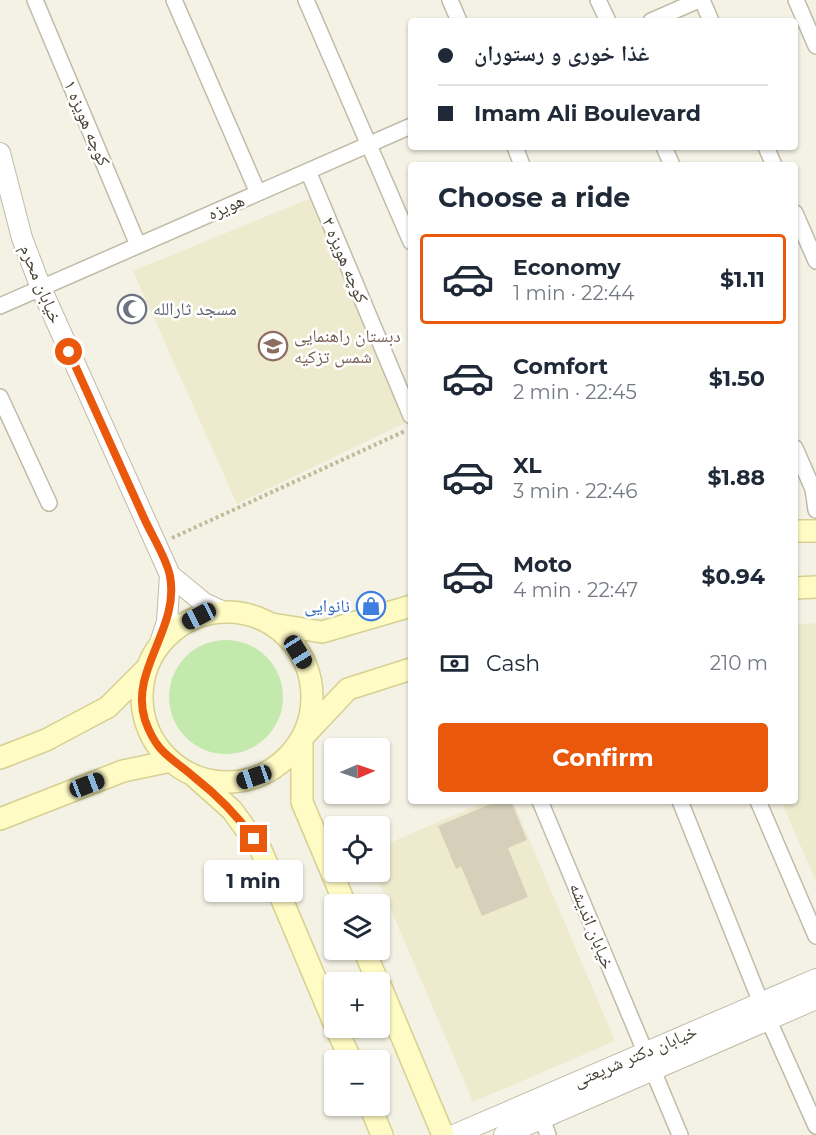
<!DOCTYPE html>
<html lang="en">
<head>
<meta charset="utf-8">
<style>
  body { margin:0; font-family:Montserrat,"Noto Naskh Arabic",sans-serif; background:#f6f6f7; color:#1f2937; height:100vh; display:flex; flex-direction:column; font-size:22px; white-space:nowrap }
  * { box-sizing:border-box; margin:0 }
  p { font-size:20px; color:#747a83 }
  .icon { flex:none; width:33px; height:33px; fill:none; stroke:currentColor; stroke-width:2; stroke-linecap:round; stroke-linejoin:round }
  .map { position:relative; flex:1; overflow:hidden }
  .side { position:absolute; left:408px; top:162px; width:390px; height:642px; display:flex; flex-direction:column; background:#fff; border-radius:6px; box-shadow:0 2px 4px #0004 }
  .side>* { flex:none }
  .banner { position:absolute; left:408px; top:18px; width:390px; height:132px; border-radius:6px; box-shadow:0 2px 4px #0004; display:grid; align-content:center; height:132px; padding:0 30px; background:#fff }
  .needle { width:39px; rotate:88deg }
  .controls { position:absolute; left:324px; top:738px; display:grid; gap:12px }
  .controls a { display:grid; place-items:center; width:66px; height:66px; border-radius:6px; background:#fff; box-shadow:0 2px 4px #0004; font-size:30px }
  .end { position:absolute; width:27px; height:27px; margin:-14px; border:8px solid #ea580c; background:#fff; box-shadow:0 0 0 3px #fff }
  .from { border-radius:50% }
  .bubble { position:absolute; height:42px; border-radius:6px; background:#fff; box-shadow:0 2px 4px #0004; font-size:20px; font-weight:700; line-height:42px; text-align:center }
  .car { position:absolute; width:18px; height:36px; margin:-18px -9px; border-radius:8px; box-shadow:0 0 4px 2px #0007; background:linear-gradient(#222 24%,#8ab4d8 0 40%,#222 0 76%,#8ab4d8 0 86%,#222 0) }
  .banner b { display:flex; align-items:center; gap:21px; height:57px; font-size:22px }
  .banner b+b { border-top:2px solid #e0e1e3 }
  .banner i { width:15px; height:15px; background:#1f2937 }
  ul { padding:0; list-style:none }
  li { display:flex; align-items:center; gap:18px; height:90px; margin:0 12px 9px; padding:0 18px; border:3px solid transparent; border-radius:6px }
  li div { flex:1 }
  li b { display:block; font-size:22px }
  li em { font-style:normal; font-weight:700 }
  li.current { border-color:#ea580c }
  li>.icon { width:54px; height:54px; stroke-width:1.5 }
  h2 { padding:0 30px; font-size:27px; line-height:72px }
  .pay { display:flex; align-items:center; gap:15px; height:66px; padding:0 30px; font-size:22px }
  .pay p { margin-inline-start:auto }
  .primary-button { display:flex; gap:12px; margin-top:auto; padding:12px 30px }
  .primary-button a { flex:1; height:69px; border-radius:6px; background:#ea580c; color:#fff; font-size:24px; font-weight:700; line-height:69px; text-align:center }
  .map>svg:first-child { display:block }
  .education { fill:#eeeace }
  .green { fill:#c3eaac }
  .building { fill:#d6d0ba }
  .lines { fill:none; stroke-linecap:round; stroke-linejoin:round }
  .minor-casing { stroke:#c0bba7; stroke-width:18 }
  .tertiary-casing { stroke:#c0bba7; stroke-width:22 }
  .secondary-casing { stroke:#d6d092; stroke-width:24 }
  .path { stroke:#c2ba98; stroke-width:4; stroke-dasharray:3 3; stroke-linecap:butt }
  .minor { stroke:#fff; stroke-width:15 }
  .tertiary { stroke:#fff; stroke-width:20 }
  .secondary { stroke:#fffbc4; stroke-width:21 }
  .route { stroke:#ea580c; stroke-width:8 }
  .labels { text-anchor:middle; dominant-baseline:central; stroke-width:5; stroke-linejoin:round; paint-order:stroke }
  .street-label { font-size:18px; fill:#464234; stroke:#fff }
  .worship-label { font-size:18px; fill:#5b616d; stroke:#fff; text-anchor:start }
  .education-label { font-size:18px; fill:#785e54; stroke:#fff; text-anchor:start }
  .shop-label { font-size:18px; fill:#366cbe; stroke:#fff; text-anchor:end }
</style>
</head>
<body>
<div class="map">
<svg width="816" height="1135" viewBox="0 0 816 1135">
  <rect width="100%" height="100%" fill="#f4f2e5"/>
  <path class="education" d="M316 196 411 420 237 504 133 271Z
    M816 623V881L781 801H795V625Z
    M487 801H513L615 1041 473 1102 375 872H380V847Z"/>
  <path class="green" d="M169 697a57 57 0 1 1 114 0a57 57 0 1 1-114 0Z"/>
  <path class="building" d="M498 801H511L527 840 508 848 528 897 482 916 461 866 456 869 438 826Z"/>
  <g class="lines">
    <g class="minor-casing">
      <path id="minor" d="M35 0 138 245
        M174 0 258 193
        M306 0 411 242
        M450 0 459 21
        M598 0 608 21
        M702 0 711 21
        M796 0 816 46
        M651 21 699 0
        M515 147 522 165
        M664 147 672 165
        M766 147 774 165
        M308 171 411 416
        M795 213 816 261
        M0 306 411 126
        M0 397 49 503
        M795 448 813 489 816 510
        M540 801 680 1135
        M680 801 761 1003 816 1126
        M758 801 816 936
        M542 1119 548 1135"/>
    </g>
    <g class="tertiary-casing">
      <path id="tertiary" d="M0 153 22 238 41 288 170 575 204 603 224 612
        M159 646 167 622 170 575
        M454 1135 816 979
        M504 1135 816 999"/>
    </g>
    <g class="secondary-casing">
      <path id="secondary" d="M795 531H816
        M795 588 816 587
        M142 697a85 85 0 1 1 170 0a85 85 0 1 1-170 0Z
        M272 624 322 632 411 606
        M0 758 46 740 108 707 147 668
        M195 777 232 810 261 850 334 1023
        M0 819 123 771 171 761
        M345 904 302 802V738L348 689 411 669
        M364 950 378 982
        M380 985 443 1135
        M336 1028 351 1060
        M370 1106 382 1135"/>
    </g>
    <path class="path" d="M172 538 405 431"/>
    <use href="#minor" class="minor"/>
    <use href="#tertiary" class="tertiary"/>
    <use href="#secondary" class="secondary"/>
  </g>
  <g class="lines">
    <path class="route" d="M69 352C94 407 119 462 144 518 151 534 167 559 170 576 180 629 129 670 145 720 157 754 170 756 194 777 217 795 237 815 254 839"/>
  </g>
  <defs>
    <g id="mosque-ring" transform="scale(1.5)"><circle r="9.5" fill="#fff" stroke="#6b7280" stroke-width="1.5"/><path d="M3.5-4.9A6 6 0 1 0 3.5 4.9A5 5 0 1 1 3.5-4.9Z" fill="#6b7280"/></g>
    <g id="school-ring" transform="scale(1.5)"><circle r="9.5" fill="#fff" stroke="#8d6e63" stroke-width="1.5"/><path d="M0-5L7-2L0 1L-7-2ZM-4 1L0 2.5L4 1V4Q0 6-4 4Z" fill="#8d6e63"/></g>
    <g id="shop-ring" transform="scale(1.5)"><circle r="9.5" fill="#fff" stroke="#3f7fe0" stroke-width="1.5"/><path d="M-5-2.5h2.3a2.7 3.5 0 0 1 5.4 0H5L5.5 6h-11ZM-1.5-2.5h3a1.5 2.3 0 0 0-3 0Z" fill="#3f7fe0"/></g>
  </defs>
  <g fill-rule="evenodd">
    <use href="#mosque-ring" x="132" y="309"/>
    <use href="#school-ring" x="273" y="346"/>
    <use href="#shop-ring" x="371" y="606"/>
  </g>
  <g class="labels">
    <g class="street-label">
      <text transform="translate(87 123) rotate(67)">کوچه هویزه ۱</text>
      <text transform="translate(226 207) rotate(-24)">هویزه</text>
      <text transform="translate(345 260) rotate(67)">کوچه هویزه ۲</text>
      <text transform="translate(41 284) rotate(68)">خیابان محرم</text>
      <text transform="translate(592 926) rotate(68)">خیابان اندیشه</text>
      <text transform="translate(635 1056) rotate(-23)">خیابان دکتر شریعتی</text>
    </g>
    <g class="worship-label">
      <text x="153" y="309">مسجد ثارالله</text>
    </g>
    <g class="education-label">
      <text x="294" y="336">دبستان راهنمایی<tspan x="294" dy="21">شمس تزکیه</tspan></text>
    </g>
    <g class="shop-label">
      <text x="350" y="606">نانوایی</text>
    </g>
  </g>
</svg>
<div class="controls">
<a><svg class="needle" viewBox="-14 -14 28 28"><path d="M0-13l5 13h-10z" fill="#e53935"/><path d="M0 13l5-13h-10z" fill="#747a83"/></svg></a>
<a><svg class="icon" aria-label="locate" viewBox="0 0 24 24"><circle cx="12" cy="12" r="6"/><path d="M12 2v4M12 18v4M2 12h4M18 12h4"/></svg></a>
<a><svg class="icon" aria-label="layers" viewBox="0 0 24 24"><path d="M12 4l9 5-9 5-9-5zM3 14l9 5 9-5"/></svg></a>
<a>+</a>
<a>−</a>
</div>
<i class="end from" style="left:69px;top:352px"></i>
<i class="end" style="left:254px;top:839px"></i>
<div class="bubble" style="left:204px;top:860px;width:99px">1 min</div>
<i class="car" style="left:199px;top:616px;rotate:242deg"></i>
<i class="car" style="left:298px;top:652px;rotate:148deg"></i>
<i class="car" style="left:254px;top:777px;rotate:251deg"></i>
<i class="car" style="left:87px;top:785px;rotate:69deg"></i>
<div class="banner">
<b><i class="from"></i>غذا خوری و رستوران</b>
<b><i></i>Imam Ali Boulevard</b>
</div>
<section class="side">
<h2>Choose a ride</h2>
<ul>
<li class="current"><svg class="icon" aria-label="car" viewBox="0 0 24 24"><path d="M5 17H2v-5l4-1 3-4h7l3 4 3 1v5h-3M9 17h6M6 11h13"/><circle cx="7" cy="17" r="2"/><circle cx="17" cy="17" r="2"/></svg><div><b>Economy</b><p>1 min · 22:44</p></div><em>$1.11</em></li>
<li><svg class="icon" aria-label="car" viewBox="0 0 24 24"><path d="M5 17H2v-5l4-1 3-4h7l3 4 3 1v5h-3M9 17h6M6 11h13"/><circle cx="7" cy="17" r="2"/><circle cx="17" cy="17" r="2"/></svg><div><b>Comfort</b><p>2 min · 22:45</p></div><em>$1.50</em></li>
<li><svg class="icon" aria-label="car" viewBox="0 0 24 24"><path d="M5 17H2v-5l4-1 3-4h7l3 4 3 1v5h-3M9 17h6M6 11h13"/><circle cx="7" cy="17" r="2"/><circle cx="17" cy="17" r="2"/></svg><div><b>XL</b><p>3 min · 22:46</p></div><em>$1.88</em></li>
<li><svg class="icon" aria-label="car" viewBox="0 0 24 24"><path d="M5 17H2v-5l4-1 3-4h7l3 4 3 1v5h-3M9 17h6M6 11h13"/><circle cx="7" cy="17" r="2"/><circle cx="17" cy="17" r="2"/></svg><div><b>Moto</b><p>4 min · 22:47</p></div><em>$0.94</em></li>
</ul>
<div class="pay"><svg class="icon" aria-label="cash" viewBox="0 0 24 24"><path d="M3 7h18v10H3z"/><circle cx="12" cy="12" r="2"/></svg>Cash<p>210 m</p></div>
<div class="primary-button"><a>Confirm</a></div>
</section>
</div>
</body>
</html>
